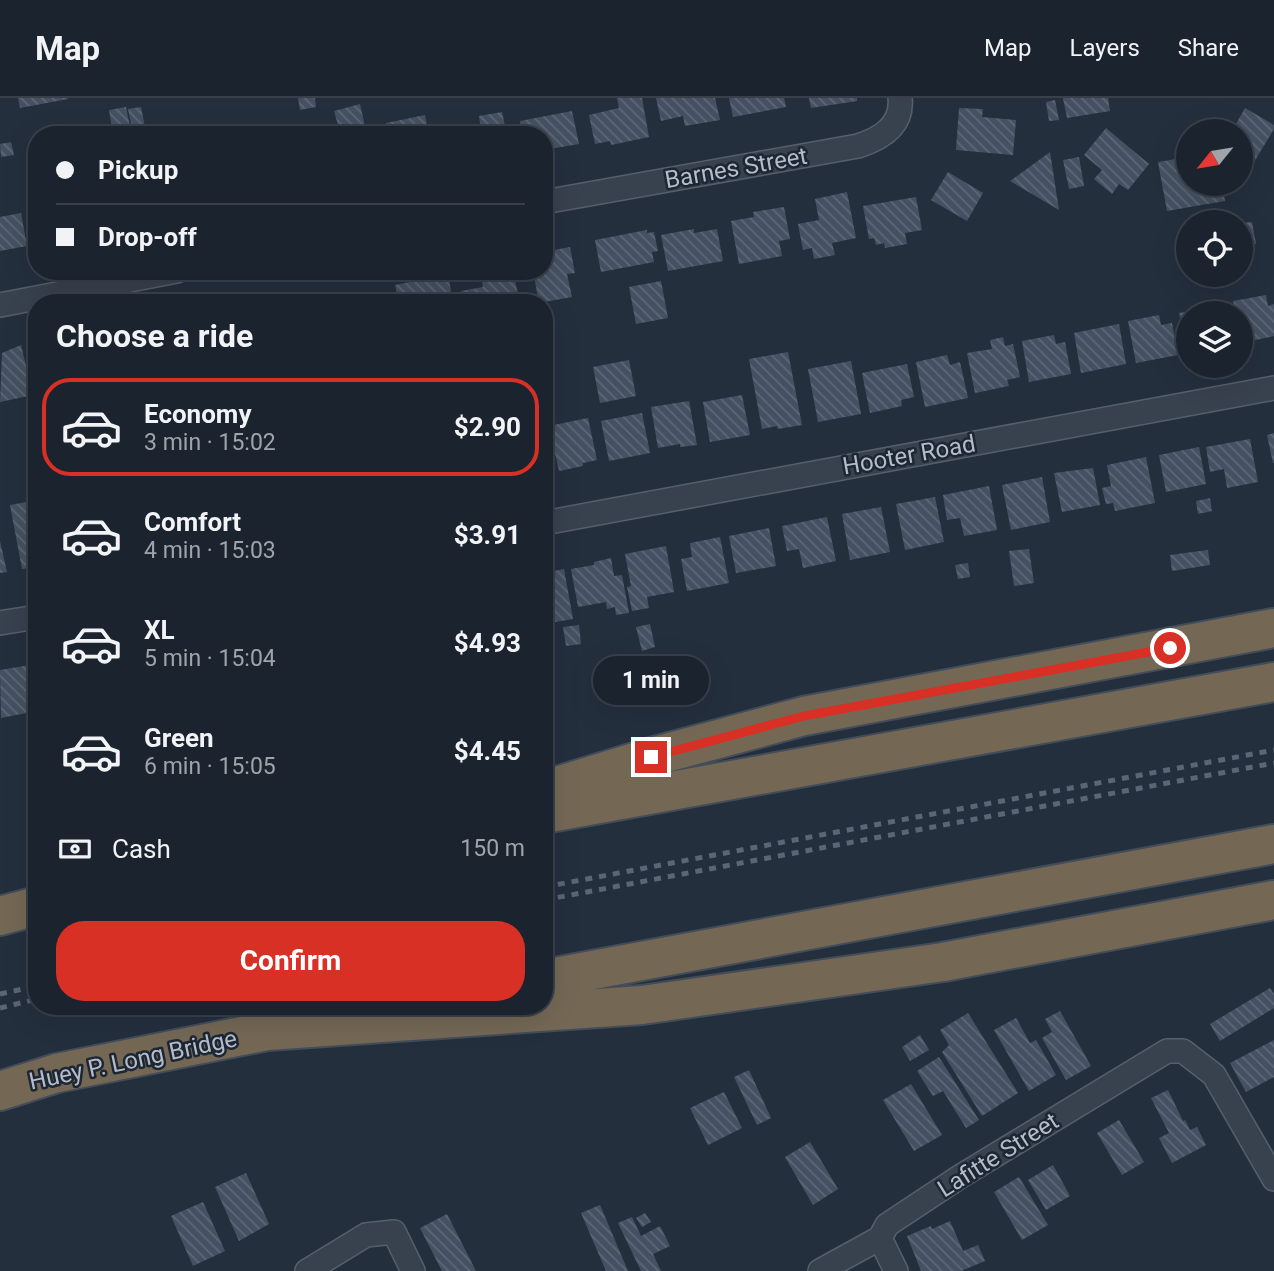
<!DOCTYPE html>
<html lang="en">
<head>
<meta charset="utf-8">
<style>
  body { margin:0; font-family:Roboto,sans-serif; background:#242b36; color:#f1f3f6; height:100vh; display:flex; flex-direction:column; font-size:26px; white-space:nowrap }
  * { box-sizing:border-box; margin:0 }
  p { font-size:23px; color:#a0a4aa }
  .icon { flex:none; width:38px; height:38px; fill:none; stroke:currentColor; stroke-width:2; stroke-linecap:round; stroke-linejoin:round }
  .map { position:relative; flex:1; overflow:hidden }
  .details { position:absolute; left:28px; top:196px; width:525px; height:721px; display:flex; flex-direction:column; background:#1b232e; border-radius:28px; box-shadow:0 7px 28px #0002,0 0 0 2px #39404a }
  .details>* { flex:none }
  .hud { position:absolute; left:28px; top:28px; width:525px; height:154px; border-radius:28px; box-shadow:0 7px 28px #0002,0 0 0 2px #39404a; display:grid; align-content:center; height:154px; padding:0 28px; background:#1b232e }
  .needle { width:46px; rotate:240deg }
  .fabs { position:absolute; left:1176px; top:21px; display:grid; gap:14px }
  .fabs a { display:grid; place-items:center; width:77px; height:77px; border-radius:50%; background:#1b232e; box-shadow:0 7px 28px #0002,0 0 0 2px #39404a; font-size:35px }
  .end { position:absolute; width:32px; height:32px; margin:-16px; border:9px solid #d93025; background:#fff; box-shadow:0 0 0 4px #fff }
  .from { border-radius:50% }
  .bubble { position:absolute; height:49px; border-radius:24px; background:#1b232e; box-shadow:0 7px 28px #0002,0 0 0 2px #39404a; font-size:23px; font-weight:700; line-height:49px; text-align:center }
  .hud b { display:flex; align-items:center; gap:24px; height:66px; font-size:26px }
  .hud b+b { border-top:2px solid #39404a }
  .hud i { width:18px; height:18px; background:#f1f3f6 }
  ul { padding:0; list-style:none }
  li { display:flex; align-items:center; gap:21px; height:98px; margin:0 14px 10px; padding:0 14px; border:4px solid transparent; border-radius:28px }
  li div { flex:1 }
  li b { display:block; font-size:26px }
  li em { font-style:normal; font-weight:700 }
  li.active { border-color:#d93025 }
  li>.icon { width:63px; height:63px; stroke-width:1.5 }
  h2 { padding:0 28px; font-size:32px; line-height:84px }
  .pay { display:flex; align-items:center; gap:18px; height:77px; padding:0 28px; font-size:26px }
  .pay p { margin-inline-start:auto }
  .button { display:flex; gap:14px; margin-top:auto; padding:14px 28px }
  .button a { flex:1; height:80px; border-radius:28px; background:#d93025; color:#fff; font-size:28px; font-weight:700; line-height:80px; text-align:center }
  header { display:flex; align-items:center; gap:42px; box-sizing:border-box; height:98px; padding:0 35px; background:#1b232e; border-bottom:2px solid #39404a }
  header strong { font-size:33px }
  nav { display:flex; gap:38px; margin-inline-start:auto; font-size:24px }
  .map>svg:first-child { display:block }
  .building { fill:url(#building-back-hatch) }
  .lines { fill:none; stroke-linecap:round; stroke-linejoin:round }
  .street-casing { stroke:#565f6c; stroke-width:26 }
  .highway-casing { stroke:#434c59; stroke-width:42 }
  .street { stroke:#38414e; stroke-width:23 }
  .highway { stroke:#746855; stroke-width:38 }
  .rail { stroke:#5a6575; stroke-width:5; stroke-dasharray:7 7; stroke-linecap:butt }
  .route { stroke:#d93025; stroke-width:9 }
  .labels { text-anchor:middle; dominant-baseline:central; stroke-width:5; stroke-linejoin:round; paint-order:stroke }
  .street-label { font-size:24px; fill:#b4bcc9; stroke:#1d2633 }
</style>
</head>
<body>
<header>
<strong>Map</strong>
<nav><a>Map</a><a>Layers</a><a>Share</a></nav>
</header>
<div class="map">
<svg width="1274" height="1173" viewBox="0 0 1274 1173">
  <defs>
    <pattern id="building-back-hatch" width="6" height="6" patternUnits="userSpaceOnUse" patternTransform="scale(1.75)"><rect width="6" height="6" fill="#455162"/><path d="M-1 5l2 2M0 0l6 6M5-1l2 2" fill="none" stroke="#5d6877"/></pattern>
  </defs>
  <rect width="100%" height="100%" fill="#242f3e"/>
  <path class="building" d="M18 0H68V1L20 10Z
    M298 0H315L316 9 300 12Z
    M617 0H642L649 39 611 47 610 43 595 46 589 17 619 10Z
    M656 0H715L720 22 685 28 683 18 661 23Z
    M729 0H784L786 9 733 19Z
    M809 0H857V3L811 10Z
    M1063 0H1108L1110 13 1067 20Z
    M1055 2 1059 22 1049 23 1046 4Z
    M360 6 365 28 340 34 334 13Z
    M126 9 131 33 113 36 109 12Z
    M141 9 145 29 132 31 128 11Z
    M959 10 983 11 982 19 1016 22 1013 57 956 52Z
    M1245 10 1274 27V31L1251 69 1241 62V33H1232Z
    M572 13 579 46 544 52V37H522L520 23Z
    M502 14 507 37H461L481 32 479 18Z
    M425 17 429 37H381L388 34 386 25Z
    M1106 30 1149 66 1128 92 1119 86 1112 96 1094 81 1102 72 1084 57Z
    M11 44 14 57 1 59 0 46Z
    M1050 54 1059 112 1010 83Z
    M1079 59 1084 88 1069 91 1063 62Z
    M1188 59V86H1222L1225 103 1167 113 1158 64Z
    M948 74 983 95 967 123 931 102Z
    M847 94 856 140 832 145 835 157 814 161 812 150 803 152 798 126 819 122 815 101Z
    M916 99 922 132 905 135 907 146 885 150 884 145 876 147 874 140 869 141 863 108Z
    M784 109 790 141 779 143 782 158 739 166 731 123 754 119 753 114Z
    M21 115 27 148 0 153V119Z
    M1252 124 1256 146 1241 149V125Z
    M694 131V135L717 131 723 163 668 173 661 137Z
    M647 132V135L654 134 658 153 652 154 654 164 601 174 595 142Z
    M570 149 575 175 567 176 572 199 539 205 533 173H544V154Z
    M480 173H513L520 205H463L461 193 483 189Z
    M448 176 453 205H399L395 187Z
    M661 183 668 220 636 226 629 189Z
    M1266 197 1268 208 1274 206V238L1242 245 1241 215H1236L1233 203Z
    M1225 206 1227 215H1188L1187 253 1179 215Z
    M1159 217 1161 227 1172 225 1178 257 1136 265 1128 223Z
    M1119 226 1126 266 1081 275 1074 235Z
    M1054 237 1056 246 1065 244 1071 276 1029 284 1022 243Z
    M1003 239 1005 248 1013 246 1020 279 1007 282 1009 288 975 295 967 255 992 251 990 242Z
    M21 247 33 297 0 304 2 255Z
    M788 254 802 327 778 331 777 328 762 331 749 261Z
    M947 257 950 267 960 264 968 300 925 309 916 264Z
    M629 262 636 298 600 305 593 269Z
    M851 263 861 316 818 324 808 271Z
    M907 266 914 299 901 302 902 308 870 315 862 275Z
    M742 297 750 337 710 344 703 304Z
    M689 303 697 347 680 349V346L658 350 651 309Z
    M642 315 650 355 609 363 601 323Z
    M588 320 597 362 583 365V368L559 373 549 328Z
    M1274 335V365H1273L1267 337Z
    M1250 341 1258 384 1227 390 1224 371 1210 374 1206 349Z
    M1199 349 1206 386 1166 394 1159 357Z
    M37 352V368L31 369 28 353Z
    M1146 359 1155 405 1115 413 1113 405 1106 406 1102 390 1111 388 1107 367Z
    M1093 370 1100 407 1062 414 1054 375Z
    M1042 379 1050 424 1011 432 1002 387Z
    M989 388 997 432 964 438 960 420 947 422 943 397Z
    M935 399 944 444 905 452 896 406Z
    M1210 400 1212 413 1198 416 1196 403Z
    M37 402V469L22 471 10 407Z
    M881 409 890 454 850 462 842 416Z
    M827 419 836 463 803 470 799 451 787 453 782 428Z
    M769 430 776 468 736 475 729 438Z
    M720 439 729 485 687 493 681 461 692 459 690 445Z
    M0 443 7 474 0 475Z
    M666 448 674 494 647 499 649 510 632 513 627 489 631 488 625 456Z
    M1029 451 1034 485 1014 488 1009 453Z
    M1208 452 1210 467 1172 473 1170 457Z
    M611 460 614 478 622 477 629 515 616 517 615 509 607 511 606 504 578 509 571 471 594 467V464Z
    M968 465 970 479 958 481 955 467Z
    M564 471 573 521 544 526V475Z
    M650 526 655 549 642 553 636 529Z
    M579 527 581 546 566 548 563 529Z
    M30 567 37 601V613L1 620 0 572Z
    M1270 890 1274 896V910L1220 943 1210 926Z
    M1060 913 1091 968 1066 982 1042 940 1052 934 1045 921Z
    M968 915 1018 995 982 1018 942 954 949 947 940 932Z
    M1016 920 1030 945 1036 942 1056 977 1029 993 994 932Z
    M920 937 929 952 910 963 902 949Z
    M1274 942V979L1246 994 1230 965Z
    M939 959 979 1022 966 1030 943 993 933 998 917 973Z
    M749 972 771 1020 757 1027 734 979Z
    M911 986 942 1037 914 1053 883 1002Z
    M1168 992 1183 1023 1185 1022 1190 1032 1197 1029 1206 1047 1172 1065 1159 1040 1169 1035 1151 1000Z
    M724 994 742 1030 708 1047 690 1010Z
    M1119 1022 1144 1064 1122 1077 1097 1035Z
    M810 1044 838 1091 813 1107 785 1059Z
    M1053 1067 1070 1098 1046 1112 1028 1082Z
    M246 1075 269 1126 239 1143 215 1089Z
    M1019 1079 1048 1127 1022 1142 994 1094Z
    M203 1104 225 1153 193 1168 171 1118Z
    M600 1107 628 1173H606L581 1115Z
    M645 1115 651 1124 642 1129 636 1120Z
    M447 1116 476 1173H442L420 1130Z
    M632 1119 641 1138 660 1128 670 1148 653 1156 661 1173H641L618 1125Z
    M950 1123 963 1153 978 1147 985 1163 961 1173H921L907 1138 931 1128 932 1131Z"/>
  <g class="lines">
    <g class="street-casing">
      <path id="street" d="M544 104 858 48C880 41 903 28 900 0
        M0 207 177 173
        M544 425 1274 290
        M0 525 37 519
        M880 1140 896 1173
        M307 1173 366 1137 394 1134 413 1173
        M820 1173 880 1140 887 1127 961 1078 1167 953H1183L1214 977 1274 1081"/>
    </g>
    <g class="highway-casing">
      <path id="highway" d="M544 692 651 659 804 618 1274 530
        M544 716 1274 584
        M0 818 37 808
        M544 881 1274 746
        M267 933 642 907 943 864 1274 802
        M0 993 57 975 292 928"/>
    </g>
    <use href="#street" class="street"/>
    <use href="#highway" class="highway"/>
    <path class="rail" d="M544 789 1274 652
      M544 802 1274 665
      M0 896 37 888
      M0 910 37 901"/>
  </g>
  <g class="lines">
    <path class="route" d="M651 659 804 618 1170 550"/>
  </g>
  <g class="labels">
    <g class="street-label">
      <text transform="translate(736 70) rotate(-10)">Barnes Street</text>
      <text transform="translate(909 357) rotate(-10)">Hooter Road</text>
      <text transform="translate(133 962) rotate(-12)">Huey P. Long Bridge</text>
      <text transform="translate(998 1057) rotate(-32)">Lafitte Street</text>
    </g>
  </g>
</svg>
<div class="fabs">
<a><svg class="needle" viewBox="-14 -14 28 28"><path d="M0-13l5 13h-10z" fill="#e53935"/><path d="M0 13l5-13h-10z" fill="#a0a4aa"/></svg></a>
<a><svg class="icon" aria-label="locate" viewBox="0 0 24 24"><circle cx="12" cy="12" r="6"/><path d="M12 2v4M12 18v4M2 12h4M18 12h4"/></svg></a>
<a><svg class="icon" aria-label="layers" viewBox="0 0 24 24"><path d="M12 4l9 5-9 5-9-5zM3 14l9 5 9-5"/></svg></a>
</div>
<i class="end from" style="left:1170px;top:550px"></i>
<i class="end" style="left:651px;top:659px"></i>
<div class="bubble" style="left:593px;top:558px;width:116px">1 min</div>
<div class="hud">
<b><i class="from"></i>Pickup</b>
<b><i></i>Drop-off</b>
</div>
<section class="details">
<h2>Choose a ride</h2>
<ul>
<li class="active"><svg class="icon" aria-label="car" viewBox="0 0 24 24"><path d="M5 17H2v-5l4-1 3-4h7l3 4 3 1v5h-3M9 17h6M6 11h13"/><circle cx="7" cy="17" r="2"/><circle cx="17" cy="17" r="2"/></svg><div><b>Economy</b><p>3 min · 15:02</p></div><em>$2.90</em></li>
<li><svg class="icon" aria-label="car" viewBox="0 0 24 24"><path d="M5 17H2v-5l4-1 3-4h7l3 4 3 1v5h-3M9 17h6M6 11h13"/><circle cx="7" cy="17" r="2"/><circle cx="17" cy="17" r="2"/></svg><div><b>Comfort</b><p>4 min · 15:03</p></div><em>$3.91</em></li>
<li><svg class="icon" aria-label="car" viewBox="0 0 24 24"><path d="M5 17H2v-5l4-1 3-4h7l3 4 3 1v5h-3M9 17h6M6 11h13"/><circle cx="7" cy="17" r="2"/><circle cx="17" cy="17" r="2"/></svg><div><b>XL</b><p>5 min · 15:04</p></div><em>$4.93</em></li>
<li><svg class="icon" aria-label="car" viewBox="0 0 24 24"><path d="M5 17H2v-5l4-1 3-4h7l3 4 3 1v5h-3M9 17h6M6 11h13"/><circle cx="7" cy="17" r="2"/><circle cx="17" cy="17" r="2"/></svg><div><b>Green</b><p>6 min · 15:05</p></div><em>$4.45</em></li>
</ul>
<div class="pay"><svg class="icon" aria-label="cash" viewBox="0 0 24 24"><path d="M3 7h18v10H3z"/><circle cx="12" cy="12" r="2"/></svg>Cash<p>150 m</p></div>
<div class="button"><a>Confirm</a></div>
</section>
</div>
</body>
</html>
